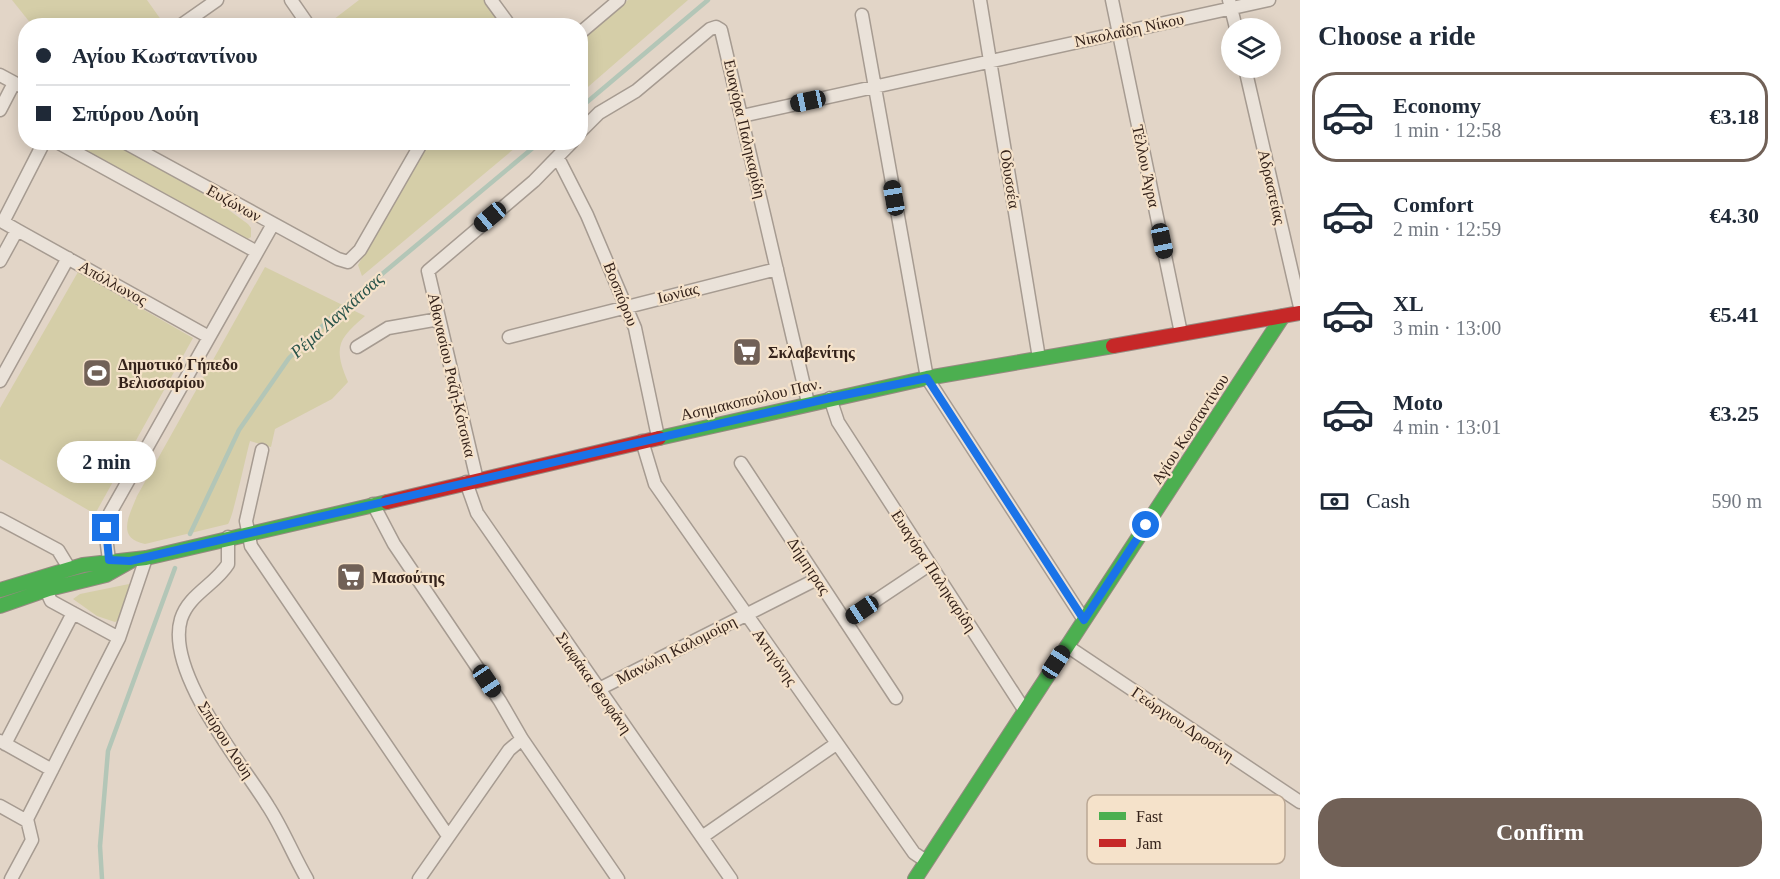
<!DOCTYPE html>
<html lang="en">
<head>
<meta charset="utf-8">
<style>
  body { margin:0; font-family:"Times New Roman",serif; background:#f6f6f7; color:#1f2937; height:100vh; display:flex; flex-direction:column; font-size:22px; white-space:nowrap }
  * { box-sizing:border-box; margin:0 }
  p { font-size:20px; color:#747a83 }
  .icon { flex:none; width:33px; height:33px; fill:none; stroke:currentColor; stroke-width:2; stroke-linecap:round; stroke-linejoin:round }
  .map { position:relative; flex:1; overflow:hidden }
  .panel { display:flex; flex-direction:column; background:#fff; width:480px }
  .panel>* { flex:none }
  .guide { position:absolute; left:18px; top:18px; width:570px; height:132px; border-radius:24px; box-shadow:0 3px 15px #0003; display:grid; align-content:center; height:132px; padding:0 18px; background:#fff }
  .fabs { position:absolute; left:1221px; top:18px; display:grid; gap:12px }
  .fabs a { display:grid; place-items:center; width:60px; height:60px; border-radius:50%; background:#fff; box-shadow:0 3px 15px #0003; font-size:30px }
  .end { position:absolute; width:27px; height:27px; margin:-14px; border:8px solid #1a73e8; background:#fff; box-shadow:0 0 0 3px #fff }
  .from { border-radius:50% }
  .bubble { position:absolute; height:42px; border-radius:21px; background:#fff; box-shadow:0 3px 15px #0003; font-size:20px; font-weight:700; line-height:42px; text-align:center }
  .car { position:absolute; width:18px; height:36px; margin:-18px -9px; border-radius:8px; box-shadow:0 0 4px 2px #0007; background:linear-gradient(#222 24%,#8ab4d8 0 40%,#222 0 76%,#8ab4d8 0 86%,#222 0) }
  .guide b { display:flex; align-items:center; gap:21px; height:57px; font-size:22px }
  .guide b+b { border-top:2px solid #e0e1e3 }
  .guide i { width:15px; height:15px; background:#1f2937 }
  ul { padding:0; list-style:none }
  li { display:flex; align-items:center; gap:18px; height:90px; margin:0 12px 9px; padding:0 6px; border:3px solid transparent; border-radius:24px }
  li div { flex:1 }
  li b { display:block; font-size:22px }
  li em { font-style:normal; font-weight:700 }
  li.selected { border-color:#716157 }
  li>.icon { width:54px; height:54px; stroke-width:1.5 }
  h2 { padding:0 18px; font-size:27px; line-height:72px }
  .pay { display:flex; align-items:center; gap:15px; height:66px; padding:0 18px; font-size:22px }
  .pay p { margin-inline-start:auto }
  .action { display:flex; gap:12px; margin-top:auto; padding:12px 18px }
  .action a { flex:1; height:69px; border-radius:24px; background:#716157; color:#fff; font-size:24px; font-weight:700; line-height:69px; text-align:center }
  main { display:flex; flex:1; min-height:0 }
  .map>svg:first-child { display:block }
  .green { fill:#d5cea8 }
  .lines { fill:none; stroke-linecap:round; stroke-linejoin:round }
  .stream { stroke:#b3c6b7; stroke-width:4.5 }
  .street-casing { stroke:#a69b91; stroke-width:15 }
  .fast-casing { stroke:#968a81; stroke-width:16 }
  .jam-casing { stroke:#968a81; stroke-width:16 }
  .street { stroke:#eae2d9; stroke-width:12 }
  .fast { stroke:#4caf50; stroke-width:14 }
  .jam { stroke:#c62828; stroke-width:14 }
  .route { stroke:#1a73e8; stroke-width:8 }
  .labels { text-anchor:middle; dominant-baseline:central; stroke-width:4.5; stroke-linejoin:round; paint-order:stroke }
  .street-label { font-size:16px; fill:#34221a; stroke:#f5e2ca }
  .poi-label { font-size:16px; font-weight:bold; fill:#34221a; stroke:#f5e2ca; text-anchor:start }
  .water-label { font-size:18px; font-style:italic; fill:#29544a; stroke:#f5e2ca }
  .key { fill:#f5e2ca; stroke:#bba895; stroke-width:1.5 }
  .key-label { font-size:16px; fill:#34221a }
</style>
</head>
<body>
<main>
<div class="map">
<svg width="1300" height="879" viewBox="0 0 1300 879">
  <rect width="100%" height="100%" fill="#e2d5c7"/>
  <path class="green" d="M12 0H147L164 24 32 25Z
    M359 0H484L505 26H325Z
    M628 0H688L581 93V40Z
    M68 143H115L200 189 248 224 251 228V237L246 240Z
    M428 143H521L362 276 358 265Z
    M265 267 365 316C338 339 333 347 348 382L332 399 275 429 271 447 250 441C246 455 233 518 228 524L145 544C116 538 129 516 137 496Z
    M78 272 193 338 95 514 0 459V408Z
    M134 583 121 619 115 622 97 616 73 599 80 594Z"/>
  <g class="lines">
    <path class="stream" d="M580 108 708 0
      M190 534 239 430 289 358 339 310 540 142
      M102 879 100 846 108 751 175 568"/>
    <g class="street-casing">
      <path id="street" d="M291 0 309 26
        M491 0 510 26
        M980 0 1039 358
        M1112 0 1181 333
        M1229 0 1236 28
        M862 15 927 378 1084 620
        M180 26 217 0
        M580 33 619 0
        M1245 68 1300 307
        M0 75 26 89
        M0 110 14 83
        M742 116 1269 0
        M580 132 599 113 636 91 710 29 716 27 721 30 808 403
        M57 142 257 252
        M124 142 338 259 348 262 360 250 422 142
        M558 158 587 215 635 328 658 437
        M17 230 209 337
        M0 261 17 230 3 222 44 142
        M509 337 777 269
        M357 347 388 328 439 319
        M0 381 68 258
        M830 398 838 422 1025 711
        M642 441 655 484 914 853 926 861
        M262 450 246 521 251 546 448 836
        M741 463 896 698
        M477 480 428 271 534 181 572 142
        M466 482 477 513 731 879
        M373 504 394 544 500 701 522 739 618 879
        M0 519 58 550 69 568
        M228 537V564C215 585 189 594 181 619 165 672 241 762 268 806 283 829 293 855 307 879
        M109 560 106 537 110 513 273 224
        M46 590 51 601 119 638
        M845 621 929 565
        M1067 646 1300 802
        M599 689 817 579
        M0 741 52 770
        M5 744 73 613
        M0 806 27 821
        M702 837 836 744
        M11 879 32 840 27 819 119 638 146 558
        M419 879 509 750 522 739"/>
    </g>
    <g class="fast-casing">
      <path id="fast" d="M659 438 927 378 1113 346
        M0 590 83 565 146 558 387 502
        M0 606 49 589 106 575 131 561
        M915 879 1283 316"/>
    </g>
    <g class="jam-casing">
      <path id="jam" d="M1113 346 1300 313
        M387 502 659 438"/>
    </g>
    <use href="#street" class="street"/>
    <use href="#fast" class="fast"/>
    <use href="#jam" class="jam"/>
  </g>
  <g class="lines">
    <path class="route" d="M106 528 109 560 130 561 830 398 927 378 1084 620 1146 525"/>
  </g>
  <defs>
    <g id="supermarket-square" transform="scale(1.5)"><rect x="-9" y="-9" width="18" height="18" rx="4" fill="#716157" stroke="#f5e2ca"/><path d="M-6-5.5h2.5l.6 2H6L4.5 2H-2.5L-4.4-4H-6ZM-1.5 3.2a1.3 1.3 0 1 0 .1 0ZM3 3.2a1.3 1.3 0 1 0 .1 0Z" fill="#fff"/></g>
    <g id="stadium-square" transform="scale(1.5)"><rect x="-9" y="-9" width="18" height="18" rx="4" fill="#716157" stroke="#f5e2ca"/><path d="M0-5a6.5 5 0 1 0 0 10a6.5 5 0 1 0 0-10ZM-3.5-1.8h7v3.6h-7Z" fill="#fff"/></g>
  </defs>
  <g fill-rule="evenodd">
    <use href="#supermarket-square" x="747" y="352"/>
    <use href="#stadium-square" x="97" y="373"/>
    <use href="#supermarket-square" x="351" y="577"/>
  </g>
  <g class="labels">
    <g class="street-label">
      <text transform="translate(1129 30) rotate(-12)">Νικολαΐδη Νίκου</text>
      <text transform="translate(745 129) rotate(77)">Ευαγόρα Παληκαρίδη</text>
      <text transform="translate(1146 166) rotate(78)">Τέλλου Άγρα</text>
      <text transform="translate(1010 179) rotate(81)">Οδυσσέα</text>
      <text transform="translate(1272 187) rotate(77)">Αδραστείας</text>
      <text transform="translate(234 203) rotate(29)">Ευζώνων</text>
      <text transform="translate(113 283) rotate(29)">Απόλλωνος</text>
      <text transform="translate(678 293) rotate(-14)">Ιωνίας</text>
      <text transform="translate(621 294) rotate(68)">Βοσπόρου</text>
      <text transform="translate(452 375) rotate(77)">Αθανασίου Ραζή-Κότσικα</text>
      <text transform="translate(751 399) rotate(-13)">Ασημακοπούλου Παν.</text>
      <text transform="translate(1190 429) rotate(-57)">Αγίου Κωσταντίνου</text>
      <text transform="translate(809 566) rotate(57)">Δήμητρας</text>
      <text transform="translate(934 571) rotate(57)">Ευαγόρα Παληκαρίδη</text>
      <text transform="translate(676 650) rotate(-27)">Μανώλη Καλομοίρη</text>
      <text transform="translate(775 657) rotate(55)">Αντιγόνης</text>
      <text transform="translate(594 683) rotate(55)">Σιαφάκα Θεοφάνη</text>
      <text transform="translate(1183 724) rotate(34)">Γεώργιου Δροσίνη</text>
      <text transform="translate(226 740) rotate(57)">Σπύρου Λούη</text>
    </g>
    <g class="poi-label">
      <text x="768" y="352">Σκλαβενίτης</text>
      <text x="118" y="364">Δημοτικό Γήπεδο<tspan x="118" dy="18">Βελισσαρίου</tspan></text>
      <text x="372" y="577">Μασούτης</text>
    </g>
    <g class="water-label">
      <text transform="translate(337 315) rotate(-42)">Ρέμα Λαγκάτσας</text>
    </g>
  </g>
  <rect x="1087" y="795" width="198" height="69" rx="9" class="key"/>
  <rect x="1099" y="812" width="27" height="8" fill="#4caf50"/>
  <rect x="1099" y="839" width="27" height="8" fill="#c62828"/>
  <g class="key-label">
    <text x="1136" y="822">Fast</text>
    <text x="1136" y="849">Jam</text>
  </g>
</svg>
<div class="fabs">
<a><svg class="icon" aria-label="layers" viewBox="0 0 24 24"><path d="M12 4l9 5-9 5-9-5zM3 14l9 5 9-5"/></svg></a>
</div>
<i class="end from" style="left:1146px;top:525px"></i>
<i class="end" style="left:106px;top:528px"></i>
<div class="bubble" style="left:57px;top:441px;width:99px">2 min</div>
<i class="car" style="left:808px;top:101px;rotate:258deg"></i>
<i class="car" style="left:894px;top:198px;rotate:350deg"></i>
<i class="car" style="left:490px;top:217px;rotate:230deg"></i>
<i class="car" style="left:1162px;top:241px;rotate:168deg"></i>
<i class="car" style="left:862px;top:610px;rotate:236deg"></i>
<i class="car" style="left:1056px;top:662px;rotate:33deg"></i>
<i class="car" style="left:487px;top:681px;rotate:146deg"></i>
<div class="guide">
<b><i class="from"></i>Αγίου Κωσταντίνου</b>
<b><i></i>Σπύρου Λούη</b>
</div>
</div>
<section class="panel">
<h2>Choose a ride</h2>
<ul>
<li class="selected"><svg class="icon" aria-label="car" viewBox="0 0 24 24"><path d="M5 17H2v-5l4-1 3-4h7l3 4 3 1v5h-3M9 17h6M6 11h13"/><circle cx="7" cy="17" r="2"/><circle cx="17" cy="17" r="2"/></svg><div><b>Economy</b><p>1 min · 12:58</p></div><em>€3.18</em></li>
<li><svg class="icon" aria-label="car" viewBox="0 0 24 24"><path d="M5 17H2v-5l4-1 3-4h7l3 4 3 1v5h-3M9 17h6M6 11h13"/><circle cx="7" cy="17" r="2"/><circle cx="17" cy="17" r="2"/></svg><div><b>Comfort</b><p>2 min · 12:59</p></div><em>€4.30</em></li>
<li><svg class="icon" aria-label="car" viewBox="0 0 24 24"><path d="M5 17H2v-5l4-1 3-4h7l3 4 3 1v5h-3M9 17h6M6 11h13"/><circle cx="7" cy="17" r="2"/><circle cx="17" cy="17" r="2"/></svg><div><b>XL</b><p>3 min · 13:00</p></div><em>€5.41</em></li>
<li><svg class="icon" aria-label="car" viewBox="0 0 24 24"><path d="M5 17H2v-5l4-1 3-4h7l3 4 3 1v5h-3M9 17h6M6 11h13"/><circle cx="7" cy="17" r="2"/><circle cx="17" cy="17" r="2"/></svg><div><b>Moto</b><p>4 min · 13:01</p></div><em>€3.25</em></li>
</ul>
<div class="pay"><svg class="icon" aria-label="cash" viewBox="0 0 24 24"><path d="M3 7h18v10H3z"/><circle cx="12" cy="12" r="2"/></svg>Cash<p>590 m</p></div>
<div class="action"><a>Confirm</a></div>
</section>
</main>
</body>
</html>
